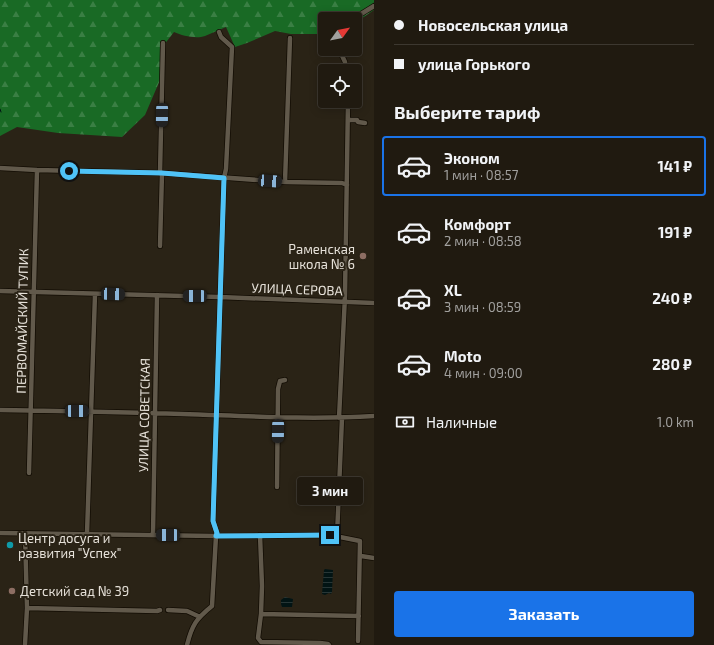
<!DOCTYPE html>
<html lang="ru">
<head>
<meta charset="utf-8">
<style>
  body { margin:0; font-family:"Exo 2",sans-serif; background:#282319; color:#f1f3f6; height:100vh; display:flex; flex-direction:column; font-size:15px; white-space:nowrap }
  * { box-sizing:border-box; margin:0 }
  p { font-size:13px; color:#a2a19f }
  .icon { flex:none; width:22px; height:22px; fill:none; stroke:currentColor; stroke-width:2; stroke-linecap:round; stroke-linejoin:round }
  .map { position:relative; flex:1; overflow:hidden }
  .panel { display:flex; flex-direction:column; background:#201a10; width:340px }
  .panel>* { flex:none }
  .guide { display:grid; align-content:center; height:88px; padding:0 20px; background:#201a10 }
  .needle { width:26px; rotate:57deg }
  .fabs { position:absolute; left:318px; top:12px; display:grid; gap:8px }
  .fabs a { display:grid; place-items:center; width:44px; height:44px; border-radius:4px; background:#201a10; box-shadow:0 2px 10px #0003,0 0 0 1px #3d3830; font-size:20px }
  .end { position:absolute; width:18px; height:18px; margin:-9px; border:5px solid #4fc3f7; background:#111; box-shadow:0 0 0 2px #111 }
  .from { border-radius:50% }
  .bubble { position:absolute; height:28px; border-radius:4px; background:#201a10; box-shadow:0 2px 10px #0003,0 0 0 1px #3d3830; font-size:13px; font-weight:700; line-height:28px; text-align:center }
  .car { position:absolute; width:12px; height:24px; margin:-12px -6px; border-radius:5px; box-shadow:0 0 3px 1px #0007; background:linear-gradient(#222 24%,#8ab4d8 0 40%,#222 0 76%,#8ab4d8 0 86%,#222 0) }
  .guide b { display:flex; align-items:center; gap:14px; height:38px; font-size:15px }
  .guide b+b { border-top:1px solid #3d3830 }
  .guide i { width:10px; height:10px; background:#f1f3f6 }
  ul { padding:0; list-style:none }
  li { display:flex; align-items:center; gap:12px; height:60px; margin:0 8px 6px; padding:0 12px; border:2px solid transparent; border-radius:4px }
  li div { flex:1 }
  li b { display:block; font-size:15px }
  li em { font-style:normal; font-weight:700 }
  li.current { border-color:#1a73e8 }
  li>.icon { width:36px; height:36px; stroke-width:1.5 }
  h2 { padding:0 20px; font-size:18px; line-height:48px }
  .pay { display:flex; align-items:center; gap:10px; height:44px; padding:0 20px; font-size:15px }
  .pay p { margin-inline-start:auto }
  .button { display:flex; gap:8px; margin-top:auto; padding:8px 20px }
  .button a { flex:1; height:46px; border-radius:4px; background:#1a73e8; color:#fff; font-size:16px; font-weight:700; line-height:46px; text-align:center }
  main { display:flex; flex:1; min-height:0 }
  .map>svg:first-child { display:block }
  .forest { fill:url(#forest-firs) }
  .water { fill:url(#water-rules) }
  .lines { fill:none; stroke-linecap:round; stroke-linejoin:round }
  .stream { stroke:#021414; stroke-width:1 }
  .minor-casing { stroke:#120c03; stroke-width:6 }
  .minor { stroke:#61594b; stroke-width:4.5 }
  .route { stroke:#4fc3f7; stroke-width:5 }
  .education-dot { fill:#8d6e63; stroke:#2a2316; stroke-width:1.5 }
  .culture-dot { fill:#0f9aa8; stroke:#2a2316; stroke-width:1.5 }
  .labels { text-anchor:middle; dominant-baseline:central; stroke-width:4; stroke-linejoin:round; paint-order:stroke }
  .poi-label { font-size:13px; fill:#e6e1d9; stroke:#2a2316; text-anchor:start }
  .street-label { font-size:13px; fill:#e6e1d9; stroke:#2a2316 }
</style>
</head>
<body>
<main>
<div class="map">
<svg width="374" height="645" viewBox="0 0 374 645">
  <defs>
    <pattern id="forest-firs" width="22" height="20" patternUnits="userSpaceOnUse"><rect width="22" height="20" fill="#196a25"/><path d="M5 1l3.5 6h-7zM16 11l3.5 6h-7z" fill="#3a7f44"/></pattern>
    <pattern id="water-rules" width="6" height="5" patternUnits="userSpaceOnUse"><rect width="6" height="5" fill="#021414"/><path d="M0 2.5h6" fill="none" stroke="#273636"/></pattern>
  </defs>
  <rect width="100%" height="100%" fill="#2a2316"/>
  <path class="forest" d="M0 0H374V10L355 23V19H325V34H291L275 31 247 43 235 47 226 27C219 30 212 33 205 36 196 39 183 36 174 32L160 50V80L145 115 122 137 58 133 17 127 0 136Z"/>
  <path class="water" d="M325 569 333 570 332 592 331 594 329 593 325 595 322 594 324 570Z
    M285 597 293 599 292 607H282L281 604V600Z"/>
  <g class="lines">
    <path class="stream" d="M0 109 1 112"/>
    <g class="minor-casing">
      <path id="minor" d="M353 19 374 6
        M339 49 345 62 346 71
        M348 120H357L358 122 365 123
        M0 168 37 170 162 173 285 182 342 183 347 185
        M160 173 163 43
        M285 182 290 38
        M160 246 162 173
        M0 291 220 297 374 303
        M0 410C61 411 122 412 182 414 246 416 310 420 374 416
        M339 418 345 296 348 101
        M29 473 37 170
        M277 487 278 389 280 381 285 380
        M0 533 216 536 330 535 360 541 358 641
        M87 534 95 294
        M153 535 157 295
        M260 535 262 586 261 614 258 638 261 642 320 643 328 644 329 645
        M337 536 342 418
        M361 556 374 558
        M27 608 157 611 160 610
        M168 610 187 611 200 617
        M261 614 359 616
        M25 645 27 608 25 533
        M187 645C192 625 196 619 212 606L216 536 217 533 213 521 224 178 226 169 232 47 221 37 219 32"/>
    </g>
    <use href="#minor" class="minor"/>
  </g>
  <g class="lines">
    <path class="route" d="M69 171 162 173 224 178 213 521 217 533 216 536 330 535"/>
  </g>
  <g class="education-dot">
    <circle cx="363" cy="256" r="4"/>
    <circle cx="12" cy="591" r="4"/>
  </g>
  <circle class="culture-dot" cx="10" cy="545" r="4"/>
  <g class="labels">
    <g class="poi-label">
      <text x="355" y="249" text-anchor="end">Раменская<tspan x="355" dy="15">школа № 6</tspan></text>
      <text x="18" y="538">Центр досуга и<tspan x="18" dy="15">развития "Успех"</tspan></text>
      <text x="20" y="591">Детский сад № 39</text>
    </g>
    <g class="street-label">
      <text transform="translate(297 289) rotate(2)">УЛИЦА СЕРОВА</text>
      <text transform="translate(22 321) rotate(-89)">ПЕРВОМАЙСКИЙ ТУПИК</text>
      <text transform="translate(144 415) rotate(-89)">УЛИЦА СОВЕТСКАЯ</text>
    </g>
  </g>
</svg>
<div class="fabs">
<a><svg class="needle" viewBox="-14 -14 28 28"><path d="M0-13l5 13h-10z" fill="#e53935"/><path d="M0 13l5-13h-10z" fill="#a2a19f"/></svg></a>
<a><svg class="icon" aria-label="locate" viewBox="0 0 24 24"><circle cx="12" cy="12" r="6"/><path d="M12 2v4M12 18v4M2 12h4M18 12h4"/></svg></a>
</div>
<i class="end from" style="left:69px;top:171px"></i>
<i class="end" style="left:330px;top:535px"></i>
<div class="bubble" style="left:297px;top:477px;width:66px">3 мин</div>
<i class="car" style="left:162px;top:115px;rotate:181deg"></i>
<i class="car" style="left:270px;top:181px;rotate:94deg"></i>
<i class="car" style="left:113px;top:294px;rotate:92deg"></i>
<i class="car" style="left:195px;top:296px;rotate:271deg"></i>
<i class="car" style="left:77px;top:411px;rotate:91deg"></i>
<i class="car" style="left:278px;top:431px;rotate:181deg"></i>
<i class="car" style="left:168px;top:535px;rotate:271deg"></i>
</div>
<section class="panel">
<div class="guide">
<b><i class="from"></i>Новосельская улица</b>
<b><i></i>улица Горького</b>
</div>
<h2>Выберите тариф</h2>
<ul>
<li class="current"><svg class="icon" aria-label="car" viewBox="0 0 24 24"><path d="M5 17H2v-5l4-1 3-4h7l3 4 3 1v5h-3M9 17h6M6 11h13"/><circle cx="7" cy="17" r="2"/><circle cx="17" cy="17" r="2"/></svg><div><b>Эконом</b><p>1 мин · 08:57</p></div><em>141 ₽</em></li>
<li><svg class="icon" aria-label="car" viewBox="0 0 24 24"><path d="M5 17H2v-5l4-1 3-4h7l3 4 3 1v5h-3M9 17h6M6 11h13"/><circle cx="7" cy="17" r="2"/><circle cx="17" cy="17" r="2"/></svg><div><b>Комфорт</b><p>2 мин · 08:58</p></div><em>191 ₽</em></li>
<li><svg class="icon" aria-label="car" viewBox="0 0 24 24"><path d="M5 17H2v-5l4-1 3-4h7l3 4 3 1v5h-3M9 17h6M6 11h13"/><circle cx="7" cy="17" r="2"/><circle cx="17" cy="17" r="2"/></svg><div><b>XL</b><p>3 мин · 08:59</p></div><em>240 ₽</em></li>
<li><svg class="icon" aria-label="car" viewBox="0 0 24 24"><path d="M5 17H2v-5l4-1 3-4h7l3 4 3 1v5h-3M9 17h6M6 11h13"/><circle cx="7" cy="17" r="2"/><circle cx="17" cy="17" r="2"/></svg><div><b>Moto</b><p>4 мин · 09:00</p></div><em>280 ₽</em></li>
</ul>
<div class="pay"><svg class="icon" aria-label="cash" viewBox="0 0 24 24"><path d="M3 7h18v10H3z"/><circle cx="12" cy="12" r="2"/></svg>Наличные<p>1.0 km</p></div>
<div class="button"><a>Заказать</a></div>
</section>
</main>
</body>
</html>
